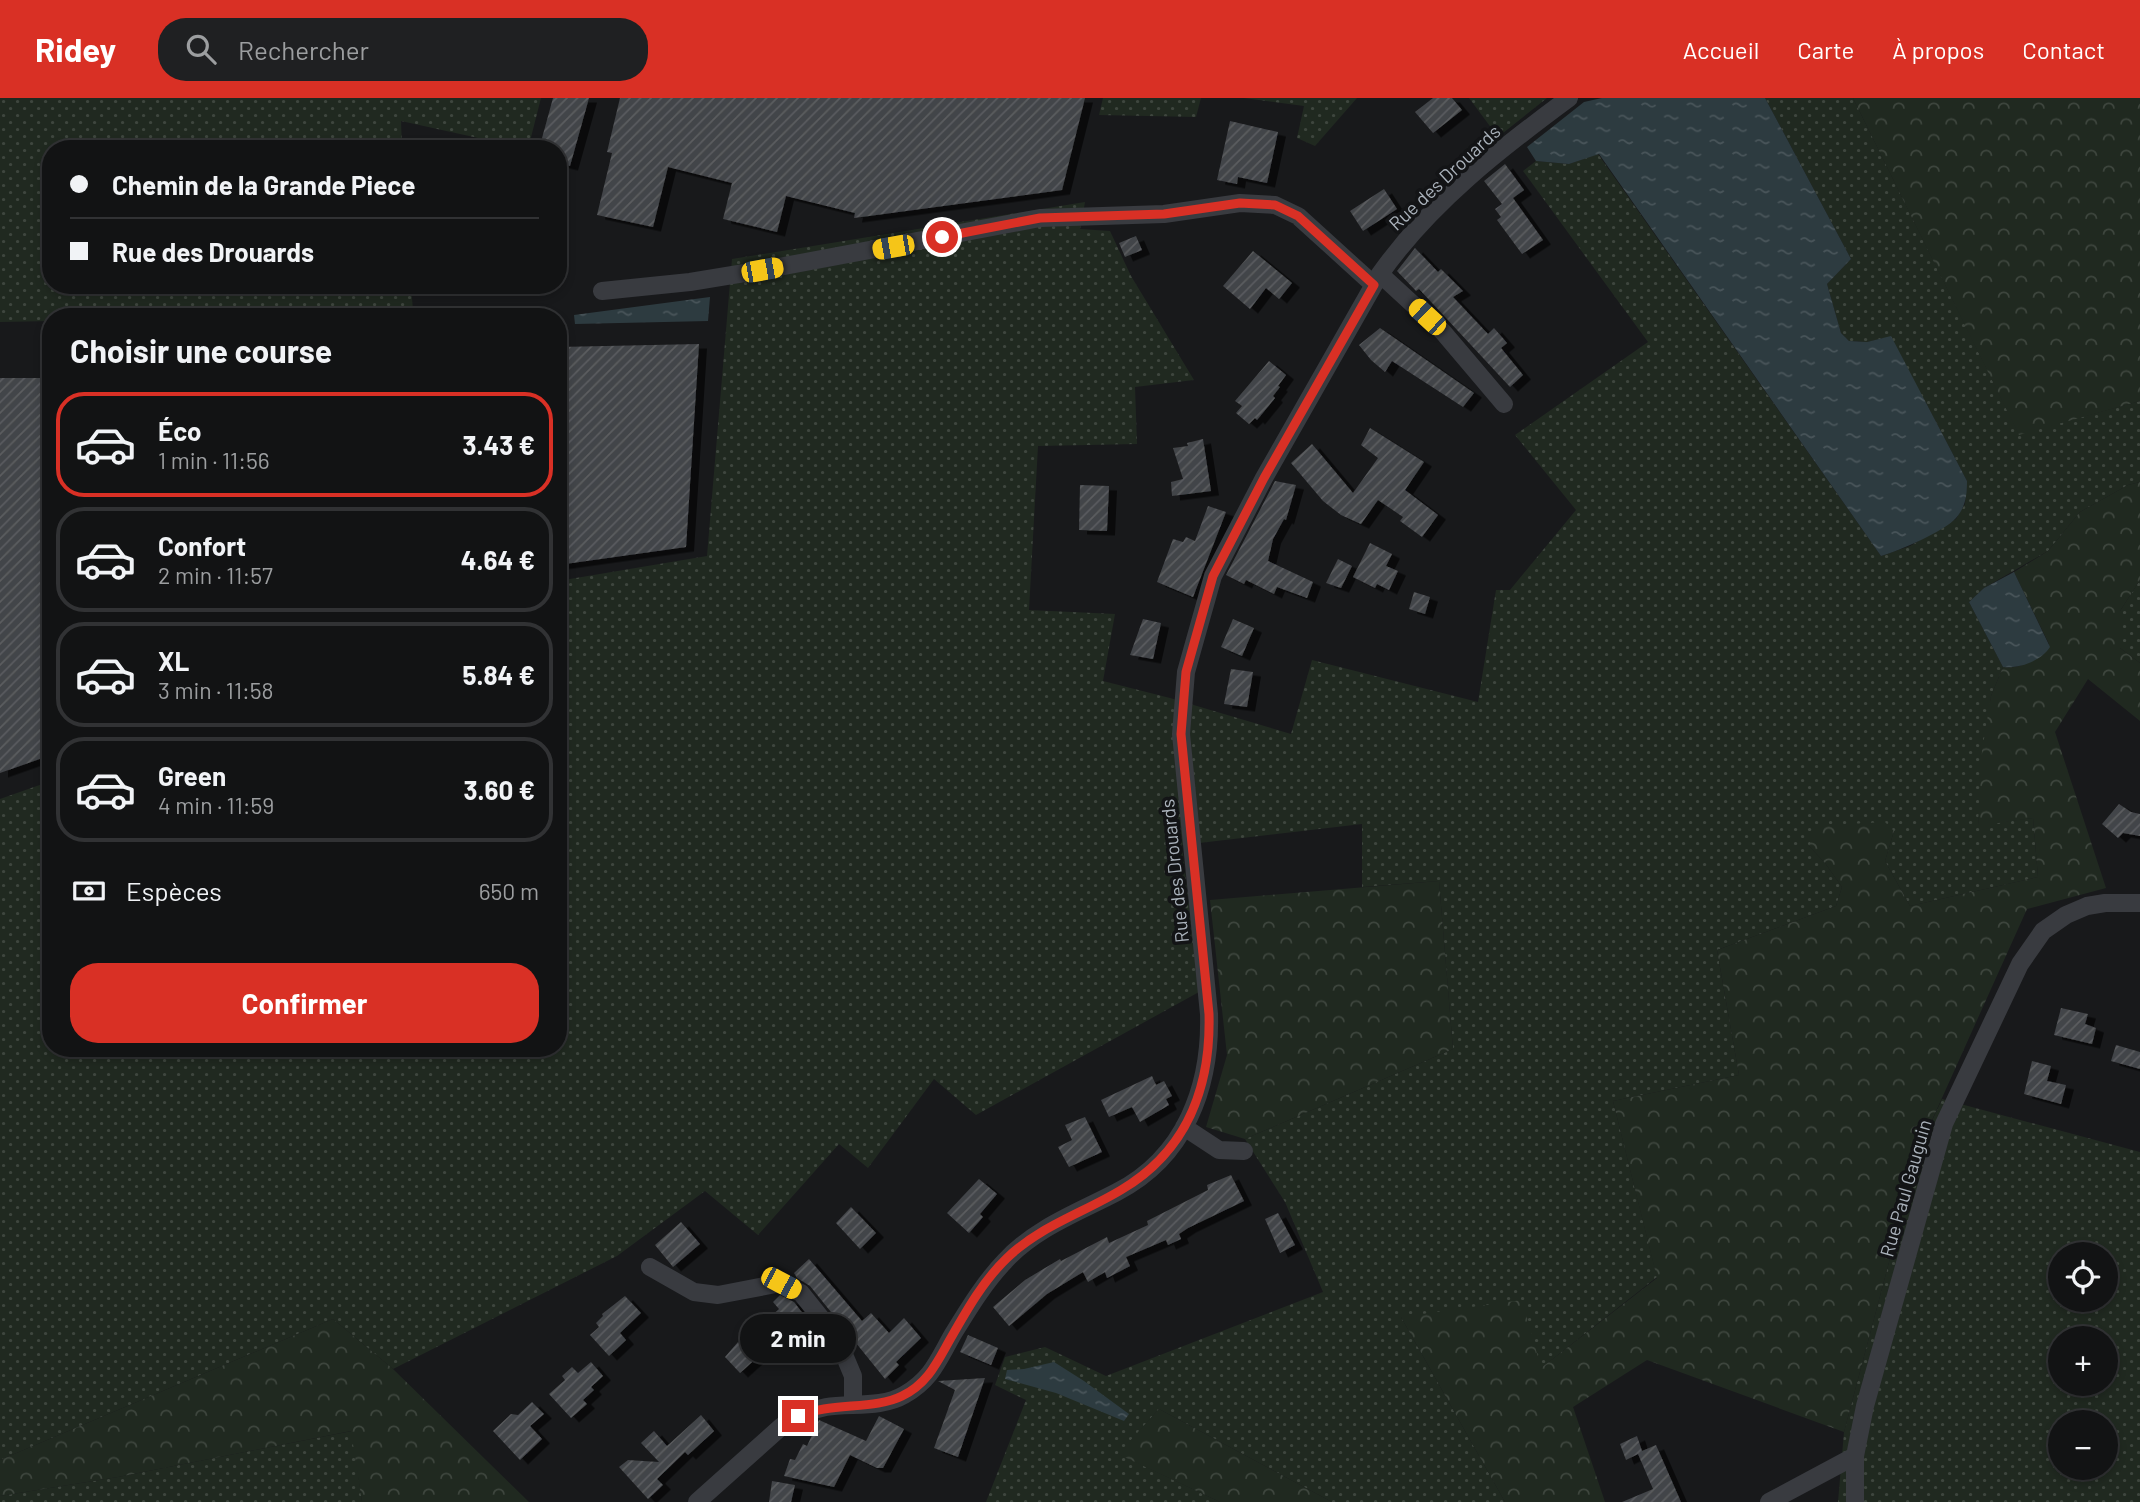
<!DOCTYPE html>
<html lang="fr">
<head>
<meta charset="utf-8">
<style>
  body { margin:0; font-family:Barlow,sans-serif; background:#1f2022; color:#f1f3f6; height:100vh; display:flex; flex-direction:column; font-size:26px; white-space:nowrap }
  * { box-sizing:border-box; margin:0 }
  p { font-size:23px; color:#9c9ea0 }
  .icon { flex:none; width:38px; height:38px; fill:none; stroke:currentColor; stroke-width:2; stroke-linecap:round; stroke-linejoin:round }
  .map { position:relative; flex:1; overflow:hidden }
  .side { position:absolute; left:42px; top:210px; width:525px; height:749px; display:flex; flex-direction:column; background:#121314; border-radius:28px; box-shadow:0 4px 10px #0003,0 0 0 2px #313234 }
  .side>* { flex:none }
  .banner { position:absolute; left:42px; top:42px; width:525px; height:154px; border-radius:28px; box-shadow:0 4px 10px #0003,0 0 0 2px #313234; display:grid; align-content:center; height:154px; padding:0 28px; background:#121314 }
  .tools { position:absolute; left:2048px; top:1144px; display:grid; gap:14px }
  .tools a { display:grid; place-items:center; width:70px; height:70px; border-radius:50%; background:#121314; box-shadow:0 4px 10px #0003,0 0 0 2px #313234; font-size:35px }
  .end { position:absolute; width:32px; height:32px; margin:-16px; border:9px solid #d93025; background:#fff; box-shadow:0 0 0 4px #fff }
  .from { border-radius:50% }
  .bubble { position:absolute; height:49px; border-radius:24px; background:#121314; box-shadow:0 4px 10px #0003,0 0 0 2px #313234; font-size:23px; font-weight:700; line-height:49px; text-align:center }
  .car { position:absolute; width:21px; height:42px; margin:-21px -10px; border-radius:9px; box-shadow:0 0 5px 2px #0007; background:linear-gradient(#f5c518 24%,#345 0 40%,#f5c518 0 76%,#345 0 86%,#f5c518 0) }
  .banner b { display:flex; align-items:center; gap:24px; height:66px; font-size:26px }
  .banner b+b { border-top:2px solid #313234 }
  .banner i { width:18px; height:18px; background:#f1f3f6 }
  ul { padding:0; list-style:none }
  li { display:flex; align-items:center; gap:21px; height:105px; margin:0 14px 10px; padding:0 14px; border:4px solid #313234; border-radius:28px }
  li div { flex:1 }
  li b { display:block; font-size:26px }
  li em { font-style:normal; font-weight:700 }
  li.current { border-color:#d93025 }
  li>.icon { width:63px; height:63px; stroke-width:1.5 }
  h2 { padding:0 28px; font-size:32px; line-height:84px }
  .pay { display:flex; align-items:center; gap:18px; height:77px; padding:0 28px; font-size:26px }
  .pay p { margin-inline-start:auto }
  .button { display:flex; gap:14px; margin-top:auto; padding:14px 28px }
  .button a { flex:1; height:80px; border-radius:28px; background:#d93025; color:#fff; font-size:28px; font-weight:700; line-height:80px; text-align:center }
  header { display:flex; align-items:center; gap:42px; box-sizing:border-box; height:98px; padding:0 35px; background:#d93025; color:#fff }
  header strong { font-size:33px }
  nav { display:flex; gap:38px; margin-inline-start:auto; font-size:24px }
  .search { width:490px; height:63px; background:#1f2022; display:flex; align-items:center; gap:18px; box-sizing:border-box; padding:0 24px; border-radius:28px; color:#9c9ea0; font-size:26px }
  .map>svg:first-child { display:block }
  .grass { fill:url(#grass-dots); fill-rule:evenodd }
  .forest { fill:url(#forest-crowns) }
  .water { fill:url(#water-ripples) }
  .building { fill:url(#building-hatch); filter:url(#shadow) }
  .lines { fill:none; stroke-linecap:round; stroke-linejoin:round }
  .minor { stroke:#393b40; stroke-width:18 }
  .route { stroke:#d93025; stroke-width:9 }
  .labels { text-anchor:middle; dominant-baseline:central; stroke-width:7; stroke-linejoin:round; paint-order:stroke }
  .street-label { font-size:19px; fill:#aab2bb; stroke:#131416 }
</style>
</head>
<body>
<header>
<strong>Ridey</strong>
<div class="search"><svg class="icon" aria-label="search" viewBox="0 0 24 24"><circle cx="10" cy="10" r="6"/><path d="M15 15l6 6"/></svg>Rechercher</div>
<nav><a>Accueil</a><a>Carte</a><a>À propos</a><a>Contact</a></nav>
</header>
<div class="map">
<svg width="2140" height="1404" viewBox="0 0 2140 1404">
  <defs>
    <pattern id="grass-dots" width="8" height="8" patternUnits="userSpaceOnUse" patternTransform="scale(1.75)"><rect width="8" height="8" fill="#202920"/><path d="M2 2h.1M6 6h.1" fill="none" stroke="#3e463e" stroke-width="1.8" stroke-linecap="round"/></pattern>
    <pattern id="forest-crowns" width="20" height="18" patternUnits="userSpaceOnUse" patternTransform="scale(1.75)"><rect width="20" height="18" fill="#202920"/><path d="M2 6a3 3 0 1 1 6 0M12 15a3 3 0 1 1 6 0" fill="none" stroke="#3e463e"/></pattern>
    <pattern id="water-ripples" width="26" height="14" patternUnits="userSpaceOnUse" patternTransform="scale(1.75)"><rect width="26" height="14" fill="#2d3b40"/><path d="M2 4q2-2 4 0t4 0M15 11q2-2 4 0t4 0" fill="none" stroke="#49555a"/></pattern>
    <pattern id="building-hatch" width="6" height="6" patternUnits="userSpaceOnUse" patternTransform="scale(1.75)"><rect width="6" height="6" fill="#424448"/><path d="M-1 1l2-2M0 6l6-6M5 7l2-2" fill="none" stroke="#5b5d60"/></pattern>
    <filter id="shadow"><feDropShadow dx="8" dy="4.5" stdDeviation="0" flood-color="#0009"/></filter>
  </defs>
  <rect width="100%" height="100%" fill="#18191b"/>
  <path class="grass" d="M0 0H541L528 51 401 23 402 51H51V187H411L413 213 265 219H51V223L0 224Z
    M1103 0H1201L1196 19 1099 17Z
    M1244 0H1357L1315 48 1297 40 1304 8Z
    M1469 0H1547L1498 39Z
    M1765 0H1853L2019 336 2140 303V384L2128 387 2080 414 2048 453 1984 490 1969 504 2003 569 1991 598 1978 727 2033 720 2038 779 1910 808 1885 763 1894 733 1809 748 1825 765 1842 789 1836 808 1717 852 1739 977 1613 1003 1657 1179 1540 1271 1401 1219 1505 1404H1332L1159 1311 1119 1356 1220 1404H986L1026 1302 995 1287 1005 1259 1045 1249 1106 1278 1323 1194 1285 1104 1245 1041 1453 951 1439 783 1362 789V726L1182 747 1199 894 976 1017 934 981 868 1070 839 1046 758 1137 705 1093 617 1158 393 1271 333 1221 0 1362V701L51 683V950H558V483L707 458 732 161 1085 104 1080 131 1110 133 1131 178 1194 282 1135 289 1137 346 1038 348 1029 512 1115 516 1103 583 1170 600 1291 636 1312 562 1478 604 1496 492H1510L1576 412 1515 337 1648 244 1523 73 1536 63 1569 66 1598 56 1881 458 1910 448 1956 421 1965 406 1967 383 1925 303 1884 240 1867 244 1849 243 1841 235 1827 186 1851 161Z
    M2140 482V565L2120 550V513Z
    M1942 1001 2140 1054V1404H1838L1844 1334 1919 1051ZM2060 1157H2105V1202H2060ZM2060 1241H2105V1286H2060ZM2060 1325H2105V1370H2060Z
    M352 1333 362 1404H0V1398L118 1379Z"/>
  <path class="forest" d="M1853 0H2140V303L2019 337Z
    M2140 384V482L2120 513V550L2140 565V623L2088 581 2055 634 2106 790 2027 811 1919 1051 1844 1334 1647 1262 1573 1309 1605 1404H1505L1401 1219 1522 1202 1541 1270 1657 1180 1613 1003 1739 977 1717 852 1836 808 1842 789 1825 765 1809 748 1817 728 1885 724 1894 733 1885 763 1910 808 2038 779 2033 720 1978 728 1982 653 1991 598 2003 569C2024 572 2036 559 2049 546L2014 474 2048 453 2080 414 2128 387Z
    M1439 783 1453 951 1245 1041 1206 1029 1227 957 1210 802Z
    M333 1221 393 1271 529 1404H362L351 1333 118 1379 0 1398V1362Z
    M1159 1311 1332 1404H1220L1118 1356Z"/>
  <path class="water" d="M1602 0H1765L1851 161 1827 186 1841 235 1849 243 1867 244 1891 238 1967 383C1967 396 1966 409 1956 420 1943 434 1901 452 1881 458L1599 56 1569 66 1536 63 1527 49 1584 4Z
    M710 199 708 223 575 226 574 217Z
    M2014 474 2050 549C2041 563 2019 571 2003 569L1969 504 1984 490Z
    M1054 1264 1084 1283 1129 1316 1124 1323 1056 1295 1005 1281 1007 1272 1024 1271Z"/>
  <path class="building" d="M553 0H589L570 68 558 65V51H539Z
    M620 0H1085L1062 92 854 120 855 115 786 98 777 134 723 121 732 85 668 69 653 129 597 117 612 55 607 54Z
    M1433 0H1452L1462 12 1433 35 1415 14Z
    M1230 23 1278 34 1267 85 1238 79 1237 86 1217 82Z
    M1505 66 1524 92 1513 100 1543 142 1522 156 1497 122 1501 119 1495 111 1502 106 1484 83Z
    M1384 91 1397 111 1363 133 1350 113Z
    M1136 138 1142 152 1125 159 1119 145Z
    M1415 150 1438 174 1441 171 1463 193 1453 199 1488 236 1494 230 1507 245 1501 250 1523 277 1510 289 1419 191 1416 193 1397 173Z
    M1253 153 1292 185 1279 201 1266 190 1250 211 1223 188Z
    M1380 230 1474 295 1463 309 1392 263 1385 274 1371 262 1359 247Z
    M699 246 686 449 558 467V249Z
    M1269 263 1286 277 1278 288 1280 289 1273 298 1275 300 1257 322 1255 320 1249 326 1236 315 1242 308 1235 303Z
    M0 280H51V657L0 675Z
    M1370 330 1424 364 1405 392 1438 417 1422 439 1400 423 1403 419 1378 402 1361 426 1341 417 1323 403 1291 365 1312 346 1353 395 1378 360 1361 347Z
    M1203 341 1211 393 1172 398 1171 384 1183 381 1173 350 1188 348 1187 345Z
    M1275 383 1296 387 1286 422 1284 421 1273 441 1268 463 1313 484 1307 500 1277 489 1274 496 1246 482 1244 486 1226 477Z
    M1080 387 1109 388 1107 433 1079 432Z
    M1208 408 1226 414 1193 499 1157 484 1173 441 1183 444 1186 439 1195 443Z
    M1370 445 1392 456 1386 468 1398 473 1389 492 1377 486 1375 490 1353 479Z
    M1338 461 1352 468 1341 490 1326 485Z
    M1414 494 1430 499 1425 516 1409 511Z
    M1143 521 1161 525 1153 561 1130 557Z
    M1233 521 1254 530 1242 558 1221 549Z
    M1231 571 1253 574 1247 609 1224 606Z
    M2119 706 2131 714 2140 716V738L2123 735 2118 740 2102 726Z
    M2061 910 2088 916 2085 926 2096 930 2092 946 2054 937Z
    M2116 947 2140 954V971L2111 963Z
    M2032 963 2051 968 2047 983 2066 987 2061 1006 2024 996Z
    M1152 978 1156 987 1164 983 1172 998 1166 1001 1169 1007 1140 1024 1132 1009 1109 1019 1101 1002Z
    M1085 1019 1102 1054 1069 1069 1058 1049 1072 1042 1065 1027Z
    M1231 1077 1244 1103 1188 1130 1179 1136 1181 1141 1168 1147 1166 1142 1126 1159 1130 1168 1107 1180 1105 1174 1088 1184 1083 1174 1047 1196 1009 1228 993 1209 1025 1182 1060 1161 1061 1163 1107 1139 1109 1145 1148 1127 1147 1123 1208 1092 1207 1087Z
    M979 1081 997 1096 980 1116 983 1119 969 1135 947 1115Z
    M851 1109 876 1135 860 1151 836 1125Z
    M1278 1115 1295 1147 1280 1155 1265 1121Z
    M681 1124 700 1146 673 1169 655 1147Z
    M809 1161 862 1223 871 1215 889 1235 904 1220 921 1240 896 1264 899 1267 885 1281 810 1188 797 1180 794 1175Z
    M780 1197 794 1204 804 1217 740 1275 725 1259 738 1244 740 1246 779 1211 773 1204Z
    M625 1198 641 1215 620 1235 626 1242 609 1258 590 1237 599 1229 596 1225 603 1218 602 1216Z
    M968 1237 998 1250 991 1267 960 1254Z
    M591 1264 603 1278 591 1289 594 1292 583 1302 587 1306 571 1320 549 1296 565 1282 562 1278 572 1269 578 1275Z
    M985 1280 958 1359 934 1350 955 1292 938 1283Z
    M532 1304 544 1316 530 1328 542 1341 520 1362 493 1333 511 1316 518 1317Z
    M701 1317 714 1333 688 1357 685 1354 657 1381 663 1387 648 1401 619 1369 628 1362 659 1364 641 1345 654 1333 667 1348Z
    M879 1318 904 1331 883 1370H877L850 1357 834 1389 784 1378 790 1361 795 1362 803 1346 807 1348 819 1322 866 1343Z
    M1637 1338 1642 1353 1656 1347 1681 1404H1622L1653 1391 1638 1356 1626 1362 1620 1346Z
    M772 1383 795 1387 791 1404H769Z"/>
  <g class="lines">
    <path class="minor" d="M1380 176 1443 234 1504 306
      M602 193 690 184 763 172 1040 120 1164 116 1240 105 1275 107 1298 118 1374 187
      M1184 1029 1219 1052 1244 1053
      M650 1169 694 1194 718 1197 781 1185 801 1195 837 1240 853 1278V1307
      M697 1404 782 1328C796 1319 810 1312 826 1309 850 1305 882 1310 904 1297 932 1281 938 1262 953 1236 969 1210 984 1185 1005 1163 1035 1130 1079 1114 1117 1094 1185 1059 1211 989 1209 916L1181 636 1186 574 1213 478 1264 380 1380 176C1430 105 1500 51 1569 0
      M1769 1404 1855 1358
      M1855 1404V1358L1865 1308 1944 1026 2020 866 2043 833 2066 817 2087 808 2105 805H2140"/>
  </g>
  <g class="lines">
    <path class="route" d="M798 1318C831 1304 874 1312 902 1298 929 1285 938 1262 952 1238 968 1210 984 1182 1007 1160 1040 1128 1083 1115 1121 1092 1187 1053 1211 989 1209 916L1181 636 1186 574 1213 478 1264 380 1374 187 1298 118 1275 107 1240 105 1164 116 1040 120 942 139"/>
  </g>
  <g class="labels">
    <g class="street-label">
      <text transform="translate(1444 79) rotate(-43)">Rue des Drouards</text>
      <text transform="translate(1174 773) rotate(-96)">Rue des Drouards</text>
      <text transform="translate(1905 1090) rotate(-74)">Rue Paul Gauguin</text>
    </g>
  </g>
</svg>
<div class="tools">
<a><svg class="icon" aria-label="locate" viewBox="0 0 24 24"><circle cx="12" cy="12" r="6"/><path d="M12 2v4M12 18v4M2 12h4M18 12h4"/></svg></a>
<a>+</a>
<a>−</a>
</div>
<i class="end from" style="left:942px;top:139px"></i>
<i class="end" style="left:798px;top:1318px"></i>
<div class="bubble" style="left:740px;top:1216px;width:116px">2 min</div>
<i class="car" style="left:893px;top:149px;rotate:260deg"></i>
<i class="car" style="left:762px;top:172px;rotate:80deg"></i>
<i class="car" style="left:1427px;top:219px;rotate:313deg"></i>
<i class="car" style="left:781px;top:1185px;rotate:118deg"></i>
<div class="banner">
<b><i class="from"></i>Chemin de la Grande Piece</b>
<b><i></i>Rue des Drouards</b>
</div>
<section class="side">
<h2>Choisir une course</h2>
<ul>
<li class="current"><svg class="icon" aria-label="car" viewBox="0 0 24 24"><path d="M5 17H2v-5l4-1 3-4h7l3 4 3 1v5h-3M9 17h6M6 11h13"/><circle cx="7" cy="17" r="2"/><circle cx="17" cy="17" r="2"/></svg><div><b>Éco</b><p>1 min · 11:56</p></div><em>3.43 €</em></li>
<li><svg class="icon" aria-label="car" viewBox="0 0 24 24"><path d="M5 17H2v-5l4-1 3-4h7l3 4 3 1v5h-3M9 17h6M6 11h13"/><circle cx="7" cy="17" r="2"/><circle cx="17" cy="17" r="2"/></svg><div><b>Confort</b><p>2 min · 11:57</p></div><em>4.64 €</em></li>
<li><svg class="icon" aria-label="car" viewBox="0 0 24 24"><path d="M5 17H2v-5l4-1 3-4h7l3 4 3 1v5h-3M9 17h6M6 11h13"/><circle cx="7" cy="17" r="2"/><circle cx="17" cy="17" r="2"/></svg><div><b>XL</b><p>3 min · 11:58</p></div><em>5.84 €</em></li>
<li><svg class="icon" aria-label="car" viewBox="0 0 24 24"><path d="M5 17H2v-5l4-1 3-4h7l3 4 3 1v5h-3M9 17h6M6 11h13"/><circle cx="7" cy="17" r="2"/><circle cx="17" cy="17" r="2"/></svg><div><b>Green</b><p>4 min · 11:59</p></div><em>3.60 €</em></li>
</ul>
<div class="pay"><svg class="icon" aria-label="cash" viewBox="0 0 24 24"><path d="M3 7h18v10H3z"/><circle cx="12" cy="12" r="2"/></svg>Espèces<p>650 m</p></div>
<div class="button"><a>Confirmer</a></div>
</section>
</div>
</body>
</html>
